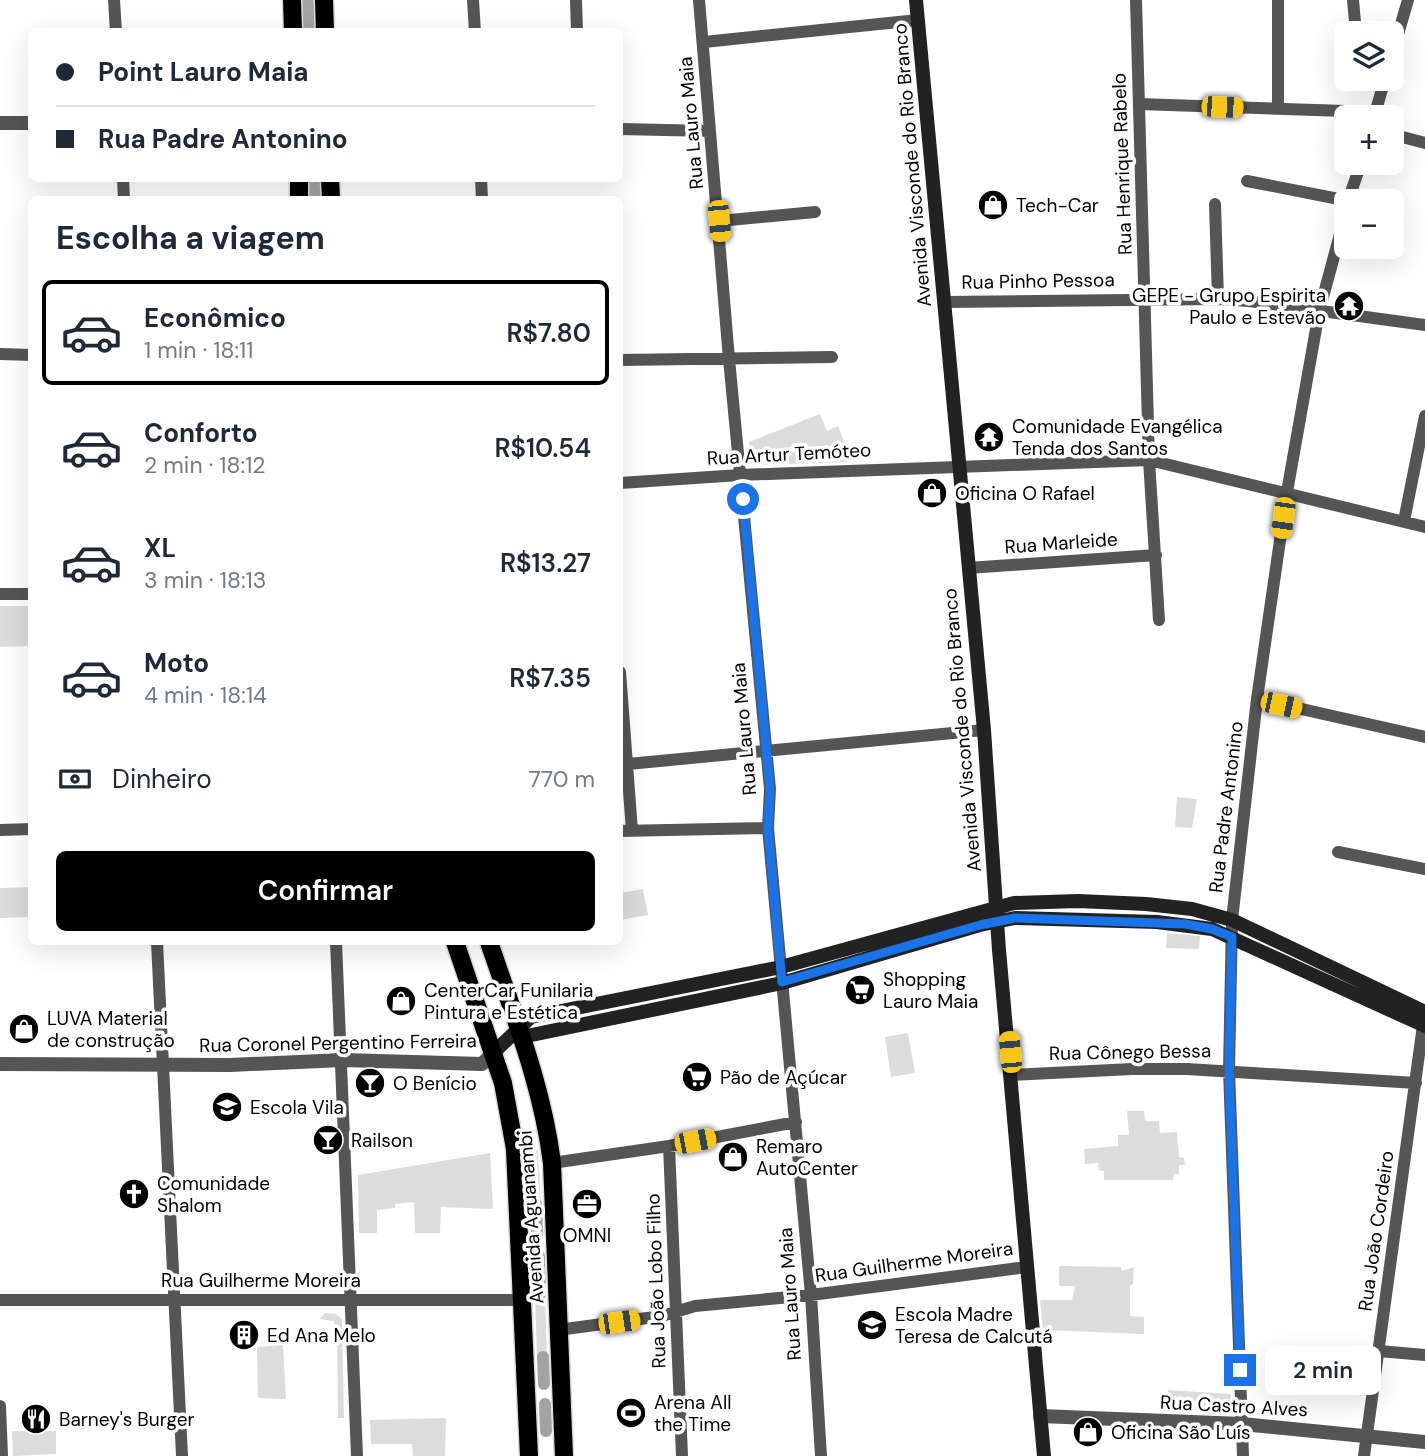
<!DOCTYPE html>
<html lang="pt">
<head>
<meta charset="utf-8">
<style>
  body { margin:0; font-family:"DM Sans",sans-serif; background:#f2f2f3; color:#1f2937; height:100vh; display:flex; flex-direction:column; font-size:26px; white-space:nowrap }
  * { box-sizing:border-box; margin:0 }
  p { font-size:23px; color:#747a83 }
  .icon { flex:none; width:38px; height:38px; fill:none; stroke:currentColor; stroke-width:2; stroke-linecap:round; stroke-linejoin:round }
  .map { position:relative; flex:1; overflow:hidden }
  .side { position:absolute; left:28px; top:196px; width:595px; height:749px; display:flex; flex-direction:column; background:#fff; border-radius:10px; box-shadow:0 7px 28px #0002 }
  .side>* { flex:none }
  .guide { position:absolute; left:28px; top:28px; width:595px; height:154px; border-radius:10px; box-shadow:0 7px 28px #0002; display:grid; align-content:center; height:154px; padding:0 28px; background:#fff }
  .fabs { position:absolute; left:1334px; top:21px; display:grid; gap:14px }
  .fabs a { display:grid; place-items:center; width:70px; height:70px; border-radius:10px; background:#fff; box-shadow:0 7px 28px #0002; font-size:35px }
  .end { position:absolute; width:32px; height:32px; margin:-16px; border:9px solid #1a73e8; background:#fff; box-shadow:0 0 0 4px #fff }
  .from { border-radius:50% }
  .bubble { position:absolute; height:49px; border-radius:10px; background:#fff; box-shadow:0 7px 28px #0002; font-size:23px; font-weight:600; line-height:49px; text-align:center }
  .car { position:absolute; width:21px; height:42px; margin:-21px -10px; border-radius:9px; box-shadow:0 0 5px 2px #0007; background:linear-gradient(#f5c518 24%,#345 0 40%,#f5c518 0 76%,#345 0 86%,#f5c518 0) }
  .guide b { display:flex; align-items:center; gap:24px; height:66px; font-size:26px }
  .guide b+b { border-top:2px solid #e0e1e3 }
  .guide i { width:18px; height:18px; background:#1f2937 }
  ul { padding:0; list-style:none }
  li { display:flex; align-items:center; gap:21px; height:105px; margin:0 14px 10px; padding:0 14px; border:4px solid transparent; border-radius:10px }
  li div { flex:1 }
  li b { display:block; font-size:26px }
  li em { font-style:normal; font-weight:600 }
  li.on { border-color:#000 }
  li>.icon { width:63px; height:63px; stroke-width:1.5 }
  h2 { padding:0 28px; font-size:32px; line-height:84px }
  .pay { display:flex; align-items:center; gap:18px; height:77px; padding:0 28px; font-size:26px }
  .pay p { margin-inline-start:auto }
  .cta { display:flex; gap:14px; margin-top:auto; padding:14px 28px }
  .cta a { flex:1; height:80px; border-radius:10px; background:#000; color:#fff; font-size:28px; font-weight:600; line-height:80px; text-align:center }
  .map>svg:first-child { display:block }
  .green { fill:#dcdcdc }
  .lines { fill:none; stroke-linecap:round; stroke-linejoin:round }
  .canal { stroke:#a3a3a3; stroke-width:12 }
  .primary-casing { stroke:#dbdbdb; stroke-width:21 }
  .minor { stroke:#555; stroke-width:12 }
  .tertiary { stroke:#555; stroke-width:14 }
  .secondary { stroke:#222; stroke-width:14 }
  .primary { stroke:#000; stroke-width:18 }
  .route { stroke:#1a73e8; stroke-width:9 }
  .labels { text-anchor:middle; dominant-baseline:central; stroke-width:7; stroke-linejoin:round; paint-order:stroke }
  .street-label { font-size:19px; fill:#000; stroke:#fff }
  .poi-label { font-size:19px; fill:#000; stroke:#fff; text-anchor:start }
</style>
</head>
<body>
<div class="map">
<svg width="1425" height="1456" viewBox="0 0 1425 1456">
  <rect width="100%" height="100%" fill="#fff"/>
  <path class="green" d="M820 414 827 431 838 426 848 451 849 462 752 465 749 442Z
    M0 606H31V646L0 647Z
    M1177 797 1197 799 1192 828 1175 827Z
    M31 887V917L0 918V888Z
    M643 889 648 915 620 920V893Z
    M1167 933 1200 936 1199 949 1166 948Z
    M908 1033 915 1073 891 1077 885 1037Z
    M1127 1111H1144L1145 1121H1159L1160 1133 1177 1132 1179 1157 1184 1158 1185 1165H1179V1174H1174L1173 1180H1104V1171L1099 1170 1098 1163 1085 1164 1084 1149 1118 1146V1135H1129Z
    M538 1150 541 1204H532L528 1152Z
    M490 1153 493 1209 441 1207 440 1233H415L414 1202 395 1204V1208L377 1210V1233H359L358 1175Z
    M1059 1266 1121 1267 1122 1271 1134 1267 1133 1284 1130 1285V1316L1144 1317V1334L1043 1330 1040 1300H1072L1075 1286H1059Z
    M545 1293 547 1357H537L535 1294Z
    M325 1313 336 1314 342 1319 344 1418H338L337 1339 334 1321 319 1319Z
    M283 1345 286 1399 258 1398 257 1347Z
    M1168 1390 1231 1394V1407L1228 1411 1167 1408Z
    M446 1418 445 1456H413L412 1444H371L370 1420Z
    M12 1431H56V1454L13 1456Z"/>
  <g class="lines">
    <path class="canal" d="M308 0 309 28
      M314 178 315 200
      M536 1204 537 1235
      M539 1256 540 1294
      M543 1357 544 1384
      M545 1404 546 1431"/>
    <g class="primary-casing">
      <path id="primary" d="M292 0 293 32
        M324 0 325 32
        M299 178V200
        M330 178 331 200
        M455 942 503 1083 515 1149 529 1456
        M489 942C514 1016 542 1084 552 1163L564 1456"/>
    </g>
    <path class="minor" d="M114 0 116 32
      M473 0 475 32
      M576 0 577 32
      M699 0 729 359 770 789 768 828 811 1295 821 1456
      M1136 0 1149 460 1159 620
      M1353 0 1356 33
      M704 42 918 20
      M1391 58 1408 0
      M1139 104 1376 112
      M1278 108V0
      M1374 117 1385 79
      M620 129 710 131
      M1391 134 1425 143
      M123 178 124 200
      M481 178 482 200
      M1247 181 1349 201
      M1348 201 1361 163
      M1215 204 1218 299
      M719 221 815 212
      M944 302 1218 299 1249 301 1425 325
      M0 354 32 355
      M620 360 832 357
      M620 483 740 475 1149 460 1425 527
      M1404 521 1425 416
      M968 568 1156 555
      M0 594H32
      M620 672 632 831
      M1257 699 1425 737
      M628 764 984 730
      M0 830 32 829
      M620 831 768 828
      M1338 852 1425 869
      M157 942 182 1456
      M336 942 357 1456
      M1012 1075 1132 1069H1187L1416 1083
      M669 1146 682 1456
      M552 1163 669 1146 796 1122
      M0 1300H523
      M558 1330 662 1316 695 1306 811 1295 1027 1267
      M1379 1351 1425 1355
      M0 1406 2 1456
      M1243 1456 1229 1070 1232 920 1257 699 1287 492 1319 312 1346 212
      M1364 1456 1423 1025"/>
    <path class="tertiary" d="M0 123H32
      M0 1064 230 1065 343 1060 482 1064 493 1053
      M1040 1416 1242 1424 1425 1442"/>
    <path class="secondary" d="M916 0 984 730 999 950 1044 1456
      M522 1037 782 983 980 925 1015 918 1157 922 1212 929 1425 1026
      M493 1053 531 1017 781 967 1014 903 1078 901 1146 904 1192 909 1232 920 1425 1012"/>
    <use href="#primary" class="primary"/>
  </g>
  <g class="lines">
    <path class="route" d="M743 499 770 789 768 828 782 982 980 925 1015 918 1185 924 1212 929 1232 937 1229 1070 1240 1370"/>
  </g>
  <defs>
    <g id="shop-disc" transform="scale(1.575)"><circle r="9.5" fill="#000" stroke="#fff"/><path d="M-5-2.5h2.3a2.7 3.5 0 0 1 5.4 0H5L5.5 6h-11ZM-1.5-2.5h3a1.5 2.3 0 0 0-3 0Z" fill="#fff"/></g>
    <g id="temple-disc" transform="scale(1.575)"><circle r="9.5" fill="#000" stroke="#fff"/><path d="M0-6L5-2H3V0L6.5 2.5H4V6H1.5V3h-3V6H-4V2.5H-6.5L-3 0V-2H-5Z" fill="#fff"/></g>
    <g id="supermarket-disc" transform="scale(1.575)"><circle r="9.5" fill="#000" stroke="#fff"/><path d="M-6-5.5h2.5l.6 2H6L4.5 2H-2.5L-4.4-4H-6ZM-1.5 3.2a1.3 1.3 0 1 0 .1 0ZM3 3.2a1.3 1.3 0 1 0 .1 0Z" fill="#fff"/></g>
    <g id="bar-disc" transform="scale(1.575)"><circle r="9.5" fill="#000" stroke="#fff"/><path d="M-6-5H6L.8 .8V4.5H3.5V6h-7V4.5H-.8V.8Z" fill="#fff"/></g>
    <g id="school-disc" transform="scale(1.575)"><circle r="9.5" fill="#000" stroke="#fff"/><path d="M0-5L7-2L0 1L-7-2ZM-4 1L0 2.5L4 1V4Q0 6-4 4Z" fill="#fff"/></g>
    <g id="church-disc" transform="scale(1.575)"><circle r="9.5" fill="#000" stroke="#fff"/><path d="M-1.2-6h2.4v3.5h3.3v2.4h-3.3V6h-2.4V-.1h-3.3v-2.4h3.3Z" fill="#fff"/></g>
    <g id="office-disc" transform="scale(1.575)"><circle r="9.5" fill="#000" stroke="#fff"/><path d="M-6-3h4V-5.5h4V-3h4V5H-6ZM-1-4.5V-3h2v-1.5ZM-6 0V1H6V0Z" fill="#fff"/></g>
    <g id="building-disc" transform="scale(1.575)"><circle r="9.5" fill="#000" stroke="#fff"/><path d="M-4-6H4V6H1V3H-1V6H-4ZM-2.5-4.3h1.7v1.8h-1.7ZM.8-4.3h1.7v1.8H.8ZM-2.5-1h1.7V.8h-1.7ZM.8-1h1.7V.8H.8Z" fill="#fff"/></g>
    <g id="stadium-disc" transform="scale(1.575)"><circle r="9.5" fill="#000" stroke="#fff"/><path d="M0-5a6.5 5 0 1 0 0 10a6.5 5 0 1 0 0-10ZM-3.5-1.8h7v3.6h-7Z" fill="#fff"/></g>
    <g id="restaurant-disc" transform="scale(1.575)"><circle r="9.5" fill="#000" stroke="#fff"/><path d="M-5-6h1v4h1v-4h1v4h1v-4h1v5L-1.5 .5V6h-2V.5L-5-1ZM5-6V6H3V1.5H1.5Q1.5-4 5-6Z" fill="#fff"/></g>
  </defs>
  <g fill-rule="evenodd">
    <use href="#shop-disc" x="993" y="205"/>
    <use href="#temple-disc" x="1349" y="306"/>
    <use href="#temple-disc" x="989" y="437"/>
    <use href="#shop-disc" x="932" y="493"/>
    <use href="#supermarket-disc" x="860" y="990"/>
    <use href="#shop-disc" x="401" y="1001"/>
    <use href="#shop-disc" x="24" y="1029"/>
    <use href="#supermarket-disc" x="697" y="1077"/>
    <use href="#bar-disc" x="370" y="1083"/>
    <use href="#school-disc" x="227" y="1107"/>
    <use href="#bar-disc" x="328" y="1140"/>
    <use href="#shop-disc" x="733" y="1157"/>
    <use href="#church-disc" x="134" y="1194"/>
    <use href="#office-disc" x="587" y="1204"/>
    <use href="#school-disc" x="872" y="1325"/>
    <use href="#building-disc" x="244" y="1335"/>
    <use href="#stadium-disc" x="631" y="1413"/>
    <use href="#restaurant-disc" x="36" y="1419"/>
    <use href="#shop-disc" x="1088" y="1432"/>
  </g>
  <g class="labels">
    <g class="street-label">
      <text transform="translate(691 123) rotate(-95)">Rua Lauro Maia</text>
      <text transform="translate(1122 164) rotate(-92)">Rua Henrique Rabelo</text>
      <text transform="translate(912 165) rotate(-95)">Avenida Visconde do Rio Branco</text>
      <text transform="translate(1038 281) rotate(-1)">Rua Pinho Pessoa</text>
      <text transform="translate(789 454) rotate(-3)">Rua Artur Temóteo</text>
      <text transform="translate(1061 543) rotate(-4)">Rua Marleide</text>
      <text transform="translate(744 729) rotate(-95)">Rua Lauro Maia</text>
      <text transform="translate(962 730) rotate(-95)">Avenida Visconde do Rio Branco</text>
      <text transform="translate(1226 807) rotate(-83)">Rua Padre Antonino</text>
      <text transform="translate(338 1043) rotate(-1)">Rua Coronel Pergentino Ferreira</text>
      <text transform="translate(1130 1052) rotate(-1)">Rua Cônego Bessa</text>
      <text transform="translate(531 1217) rotate(-94)">Avenida Aguanambi</text>
      <text transform="translate(1376 1231) rotate(-82)">Rua João Cordeiro</text>
      <text transform="translate(914 1262) rotate(-8)">Rua Guilherme Moreira</text>
      <text x="261" y="1280">Rua Guilherme Moreira</text>
      <text transform="translate(656 1281) rotate(-92)">Rua João Lobo Filho</text>
      <text transform="translate(790 1294) rotate(-94)">Rua Lauro Maia</text>
      <text transform="translate(1234 1406) rotate(3)">Rua Castro Alves</text>
    </g>
    <g class="poi-label">
      <text x="1016" y="205">Tech-Car</text>
      <text x="1326" y="295" text-anchor="end">GEPE - Grupo Espirita<tspan x="1326" dy="22">Paulo e Estevão</tspan></text>
      <text x="1012" y="426">Comunidade Evangélica<tspan x="1012" dy="22">Tenda dos Santos</tspan></text>
      <text x="955" y="493">Oficina O Rafael</text>
      <text x="883" y="979">Shopping<tspan x="883" dy="22">Lauro Maia</tspan></text>
      <text x="424" y="990">CenterCar Funilaria<tspan x="424" dy="22">Pintura e Estética</tspan></text>
      <text x="47" y="1018">LUVA Material<tspan x="47" dy="22">de construção</tspan></text>
      <text x="720" y="1077">Pão de Açúcar</text>
      <text x="393" y="1083">O Benício</text>
      <text x="250" y="1107">Escola Vila</text>
      <text x="351" y="1140">Railson</text>
      <text x="756" y="1146">Remaro<tspan x="756" dy="22">AutoCenter</tspan></text>
      <text x="157" y="1183">Comunidade<tspan x="157" dy="22">Shalom</tspan></text>
      <text x="587" y="1235" text-anchor="middle">OMNI</text>
      <text x="895" y="1314">Escola Madre<tspan x="895" dy="22">Teresa de Calcutá</tspan></text>
      <text x="267" y="1335">Ed Ana Melo</text>
      <text x="654" y="1402">Arena All<tspan x="654" dy="22">the Time</tspan></text>
      <text x="59" y="1419">Barney's Burger</text>
      <text x="1111" y="1432">Oficina São Luís</text>
    </g>
  </g>
</svg>
<div class="fabs">
<a><svg class="icon" aria-label="layers" viewBox="0 0 24 24"><path d="M12 4l9 5-9 5-9-5zM3 14l9 5 9-5"/></svg></a>
<a>+</a>
<a>−</a>
</div>
<i class="end from" style="left:743px;top:499px"></i>
<i class="end" style="left:1240px;top:1370px"></i>
<div class="bubble" style="left:1265px;top:1346px;width:116px">2 min</div>
<i class="car" style="left:1222px;top:107px;rotate:92deg"></i>
<i class="car" style="left:719px;top:221px;rotate:175deg"></i>
<i class="car" style="left:1283px;top:518px;rotate:188deg"></i>
<i class="car" style="left:1281px;top:705px;rotate:102deg"></i>
<i class="car" style="left:1010px;top:1052px;rotate:355deg"></i>
<i class="car" style="left:695px;top:1141px;rotate:79deg"></i>
<i class="car" style="left:619px;top:1322px;rotate:82deg"></i>
<div class="guide">
<b><i class="from"></i>Point Lauro Maia</b>
<b><i></i>Rua Padre Antonino</b>
</div>
<section class="side">
<h2>Escolha a viagem</h2>
<ul>
<li class="on"><svg class="icon" aria-label="car" viewBox="0 0 24 24"><path d="M5 17H2v-5l4-1 3-4h7l3 4 3 1v5h-3M9 17h6M6 11h13"/><circle cx="7" cy="17" r="2"/><circle cx="17" cy="17" r="2"/></svg><div><b>Econômico</b><p>1 min · 18:11</p></div><em>R$7.80</em></li>
<li><svg class="icon" aria-label="car" viewBox="0 0 24 24"><path d="M5 17H2v-5l4-1 3-4h7l3 4 3 1v5h-3M9 17h6M6 11h13"/><circle cx="7" cy="17" r="2"/><circle cx="17" cy="17" r="2"/></svg><div><b>Conforto</b><p>2 min · 18:12</p></div><em>R$10.54</em></li>
<li><svg class="icon" aria-label="car" viewBox="0 0 24 24"><path d="M5 17H2v-5l4-1 3-4h7l3 4 3 1v5h-3M9 17h6M6 11h13"/><circle cx="7" cy="17" r="2"/><circle cx="17" cy="17" r="2"/></svg><div><b>XL</b><p>3 min · 18:13</p></div><em>R$13.27</em></li>
<li><svg class="icon" aria-label="car" viewBox="0 0 24 24"><path d="M5 17H2v-5l4-1 3-4h7l3 4 3 1v5h-3M9 17h6M6 11h13"/><circle cx="7" cy="17" r="2"/><circle cx="17" cy="17" r="2"/></svg><div><b>Moto</b><p>4 min · 18:14</p></div><em>R$7.35</em></li>
</ul>
<div class="pay"><svg class="icon" aria-label="cash" viewBox="0 0 24 24"><path d="M3 7h18v10H3z"/><circle cx="12" cy="12" r="2"/></svg>Dinheiro<p>770 m</p></div>
<div class="cta"><a>Confirmar</a></div>
</section>
</div>
</body>
</html>
